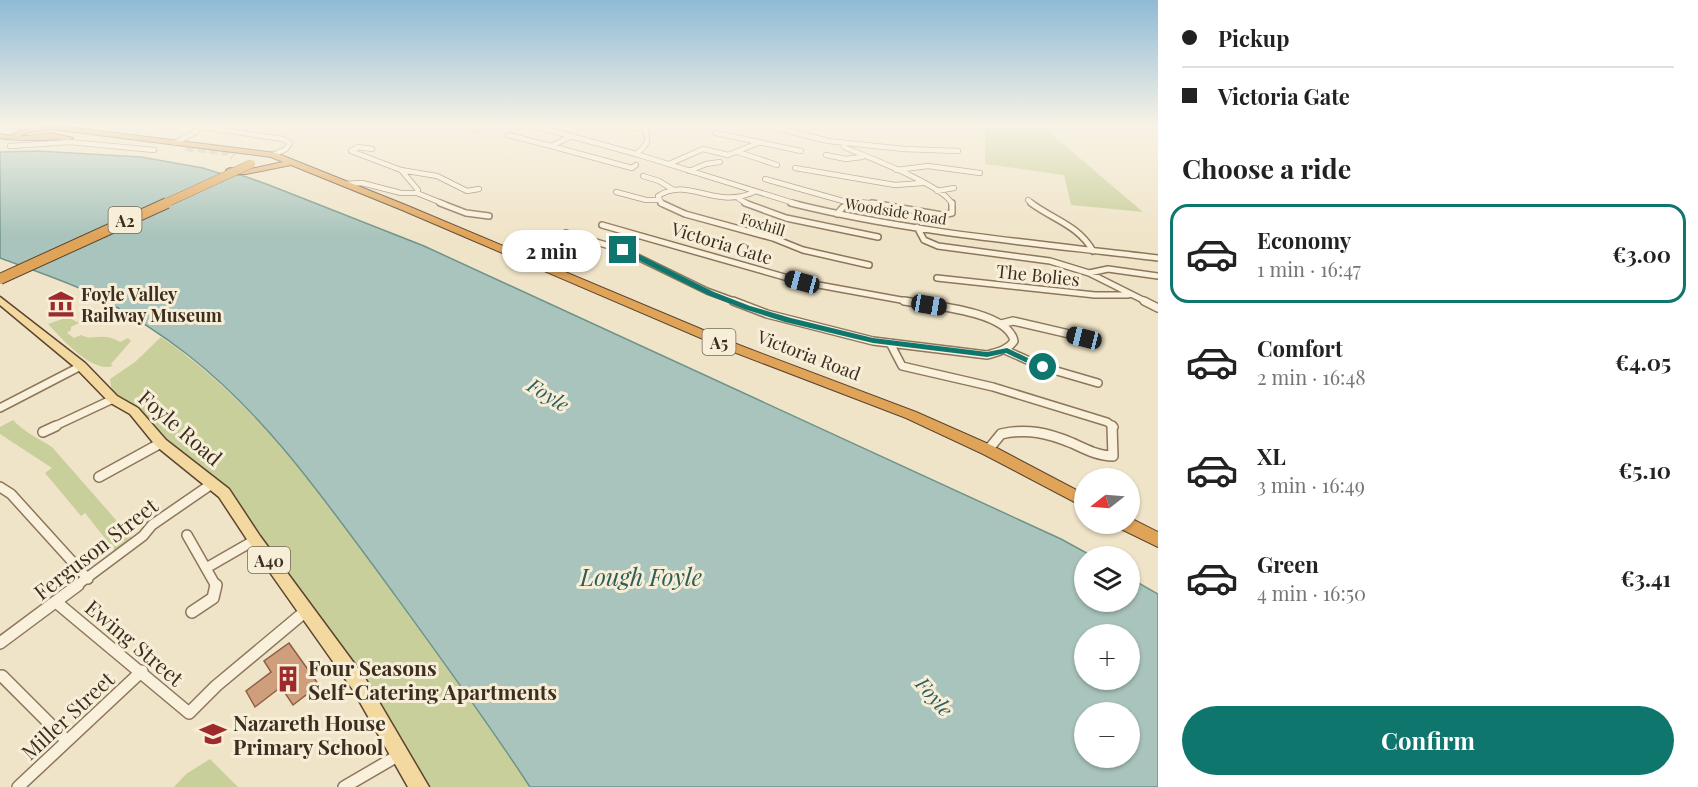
<!DOCTYPE html>
<html lang="en">
<head>
<meta charset="utf-8">
<style>
  body { margin:0; font-family:"Playfair Display",serif; background:#f2f2f2; color:#222; height:100vh; display:flex; flex-direction:column; font-size:22px; white-space:nowrap }
  * { box-sizing:border-box; margin:0 }
  p { font-size:20px; color:#767676 }
  .icon { flex:none; width:33px; height:33px; fill:none; stroke:currentColor; stroke-width:2; stroke-linecap:round; stroke-linejoin:round }
  .map { position:relative; flex:1; overflow:hidden }
  .details { display:flex; flex-direction:column; background:#fff; width:540px }
  .details>* { flex:none }
  .hud { display:grid; align-content:center; height:132px; padding:0 24px; background:#fff }
  .needle { width:39px; rotate:253deg }
  .controls { position:absolute; left:1074px; top:468px; display:grid; gap:12px }
  .controls a { display:grid; place-items:center; width:66px; height:66px; border-radius:50%; background:#fff; box-shadow:0 2px 4px #0004; font-size:30px }
  .end { position:absolute; width:27px; height:27px; margin:-14px; border:8px solid #0f766e; background:#fff; box-shadow:0 0 0 3px #fff }
  .from { border-radius:50% }
  .bubble { position:absolute; height:42px; border-radius:21px; background:#fff; box-shadow:0 2px 4px #0004; font-size:20px; font-weight:700; line-height:42px; text-align:center }
  .car { position:absolute; width:18px; height:36px; margin:-18px -9px; border-radius:8px; box-shadow:0 0 4px 2px #0007; background:linear-gradient(#222 24%,#8ab4d8 0 40%,#222 0 76%,#8ab4d8 0 86%,#222 0) }
  .hud b { display:flex; align-items:center; gap:21px; height:57px; font-size:22px }
  .hud b+b { border-top:2px solid #e0e0e0 }
  .hud i { width:15px; height:15px; background:#222 }
  ul { padding:0; list-style:none }
  li { display:flex; align-items:center; gap:18px; height:99px; margin:0 12px 9px; padding:0 12px; border:3px solid transparent; border-radius:18px }
  li div { flex:1 }
  li b { display:block; font-size:22px }
  li em { font-style:normal; font-weight:700 }
  li.current { border-color:#0f766e }
  li>.icon { width:54px; height:54px; stroke-width:1.5 }
  h2 { padding:0 24px; font-size:27px; line-height:72px }
  .button { display:flex; gap:12px; margin-top:auto; padding:12px 24px }
  .button a { flex:1; height:69px; border-radius:36px; background:#0f766e; color:#fff; font-size:24px; font-weight:700; line-height:69px; text-align:center }
  main { display:flex; flex:1; min-height:0 }
  .map>svg:first-child { display:block }
  .green { fill:#c9cf9b }
  .water { fill:#a9c4bc; stroke:#6f938a; stroke-width:1.5; fill-rule:evenodd }
  .building { fill:#cf9f7d; stroke:#8d5f41; stroke-width:1.5 }
  .lines { fill:none; stroke-linecap:round; stroke-linejoin:round }
  .highway-tunnel { stroke:#ccc0a6; stroke-width:8; stroke-dasharray:8 4; stroke-linecap:butt }
  .street-far4-casing { stroke:#8d765c; stroke-width:6 }
  .street-far3-casing { stroke:#8d765c; stroke-width:8 }
  .street-far2-casing { stroke:#8d765c; stroke-width:10 }
  .street-far1-casing { stroke:#8d765c; stroke-width:12 }
  .street-casing { stroke:#8d765c; stroke-width:14 }
  .primary-casing { stroke:#5b4430; stroke-width:3 }
  .highway-casing { stroke:#5b4430; stroke-width:2 }
  .street-far4 { stroke:#faf1dc; stroke-width:4.5 }
  .street-far3 { stroke:#faf1dc; stroke-width:5 }
  .street-far2 { stroke:#faf1dc; stroke-width:7 }
  .street-far1 { stroke:#faf1dc; stroke-width:9 }
  .street { stroke:#faf1dc; stroke-width:11 }
  .primary { fill:#f3d9a0; fill-rule:evenodd }
  .highway { fill:#e0a458; fill-rule:evenodd }
  .highway-bridge-far1-casing { stroke:#5b4430; stroke-width:9; stroke-linecap:butt }
  .highway-bridge-casing { stroke:#5b4430; stroke-width:12; stroke-linecap:butt }
  .highway-bridge-far1 { stroke:#e0a458; stroke-width:8 }
  .highway-bridge { stroke:#e0a458; stroke-width:10 }
  .route { fill:#0f766e }
  .labels { text-anchor:middle; dominant-baseline:central; stroke-width:6; stroke-linejoin:round; paint-order:stroke }
  .far-street-label { font-size:15px; fill:#3d2e20; stroke:#f7eed8 }
  .shield { fill:#f7eed8; stroke:#756857; stroke-width:1.5 }
  .shield-label { font-size:16px; font-weight:bold; fill:#3d2e20 }
  .street-label { font-size:18px; fill:#3d2e20; stroke:#f7eed8 }
  .poi-label { font-size:18px; font-weight:bold; fill:#3d2e20; stroke:#f7eed8; text-anchor:start }
  .water-label { font-size:20px; font-style:italic; fill:#2f5d5a; stroke:#f7eed8 }
  .near-street-label { font-size:21px; fill:#3d2e20; stroke:#f7eed8 }
  .near-poi-label { font-size:21px; font-weight:bold; fill:#3d2e20; stroke:#f7eed8; text-anchor:start }
  .near-water-label { font-size:24px; font-style:italic; fill:#2f5d5a; stroke:#f7eed8 }
</style>
</head>
<body>
<main>
<div class="map">
<svg width="1158" height="787" viewBox="0 0 1158 787">
  <rect width="100%" height="100%" fill="#f0e4c8"/>
  <path class="green" d="M985 126H1042L1143 212 1071 205 1064 175 985 164Z
    M103 311 71 327V330L67 333 74 338 81 335C95 342 101 331 120 342L128 338 131 341 111 364 113 366C92 373 63 340 48 324L68 317 77 322Z
    M161 337C254 401 317 489 383 580 433 648 483 716 530 787H419L224 493 134 411 113 399 110 379 135 362Z
    M13 420C24 432 38 438 52 447L131 537 115 551 85 513 81 516 45 473 52 468 0 434V427Z
    M210 759 238 787H174L186 774Z"/>
  <path class="water" d="M38 151 141 157 203 168 228 176 241 175 269 185 424 246 1061 539 1092 556H1084V602H1130V578L1158 594V787H530C483 715 432 646 381 576 323 498 266 416 188 355 160 333 128 313 97 296 66 281 32 270 0 258V152ZM1084 634H1130V680H1084ZM1084 712H1130V758H1084Z"/>
  <path class="building" d="M289 643 319 685 293 705 281 687 255 707 246 691 271 672 264 661Z"/>
  <g class="lines">
    <path class="highway-tunnel" d="M186 147 228 152 233 157"/>
    <g class="street-far4-casing">
      <path id="street-far4" d="M13 126 37 128
        M194 126 283 139 290 143 286 149 273 155
        M475 126 476 130
        M534 126 636 154 797 204
        M610 126 646 128
        M684 126 690 128
        M769 126 828 141 904 149 958 151
        M753 128 756 126
        M716 133 801 151
        M508 135 551 146 572 136
        M843 142 844 147C865 156 945 186 952 204
        M175 143 197 131
        M10 146 70 142 154 150
        M551 146 632 168 636 165
        M372 149 358 147 351 151 401 170 437 176 467 191 479 189
        M738 152 777 165
        M636 154C649 144 649 141 644 126
        M826 155 846 159 862 157
        M669 164 703 149 728 155 758 143
        M795 168 895 185 923 183
        M401 170 418 190 417 193
        M896 170 928 166 980 173
        M689 171 706 164 720 162
        M643 176 659 181 672 189
        M765 179 850 203
        M344 184 362 183 401 193H417L444 204
        M937 191 954 188
        M616 192 646 200H659
        M739 199 748 204
        M1028 200 1033 204
        M662 204 658 196C688 176 715 210 754 192
        M849 204 859 202 880 204"/>
    </g>
    <g class="street-far3-casing">
      <path id="street-far3" d="M440 203 466 213 489 216
        M661 203 685 214 773 238 803 250 869 265
        M745 203 786 218 878 237
        M791 203C911 233 1036 243 1158 258
        M872 203 942 215 952 213V203
        M1031 203C1054 220 1078 225 1093 251
        M837 214 843 207 854 203
        M602 225 802 282 912 302
        M917 227 924 240 938 246 1050 261 1089 273 1147 302
        M566 233 623 250 707 291 737 302
        M1089 273 1108 269 1158 276
        M937 278 1095 295H1128"/>
    </g>
    <g class="street-far2-casing">
      <path id="street-far2" d="M733 301 767 314 873 341 987 355C997 352 1008 350 1014 341 1008 311 929 305 904 301
        M1144 301 1158 308
        M1001 324 1013 321 1095 340
        M890 343 902 366 993 387 1107 422 1114 427
        M1007 351 1043 367 1098 383
        M0 408 81 366
        M53 427 113 399"/>
    </g>
    <g class="street-far1-casing">
      <path id="street-far1" d="M43 432 56 426
        M988 450 1001 434C1027 428 1048 433 1072 443 1085 449 1098 456 1113 456L1112 426
        M99 477 161 443
        M0 487 11 494 88 579
        M187 535 216 586
        M208 567 255 540
        M76 586 143 536 152 525 213 483"/>
    </g>
    <g class="street-casing">
      <path id="street" d="M56 602 189 713 216 686 307 610
        M192 612 213 598 216 585
        M0 643 78 585
        M2 676 67 741
        M18 787 142 671
        M344 787 399 755"/>
    </g>
    <g class="primary-casing">
      <path id="primary" d="M0 297 85 363 117 396 138 408 166 440 229 489 260 536 365 678 429 787H408L353 690 250 544 219 497 156 446 130 414 109 402 77 369 0 305Z"/>
    </g>
    <g class="highway-casing">
      <path id="highway" d="M43 126H59L276 153 408 206 739 345 916 412 993 446 1084 494V507L983 454 906 418 731 351 402 210 291 165 246 174H232L226 170 230 168 246 170 283 162 271 157 51 129 29 132 18 137 51 133 73 138 69 140C45 139 23 142 0 138V134L10 136 25 129Z
        M1130 518 1158 532V547L1121 529 1119 524H1130Z"/>
    </g>
    <use href="#street-far4" class="street-far4"/>
    <use href="#street-far3" class="street-far3"/>
    <use href="#street-far2" class="street-far2"/>
    <use href="#street-far1" class="street-far1"/>
    <use href="#street" class="street"/>
    <use href="#primary" class="primary"/>
    <use href="#highway" class="highway"/>
    <g class="highway-bridge-far1-casing">
      <path id="highway-bridge-far1" d="M164 204 251 164"/>
    </g>
    <g class="highway-bridge-casing">
      <path id="highway-bridge" d="M0 279 167 203"/>
    </g>
    <use href="#highway-bridge-far1" class="highway-bridge-far1"/>
    <use href="#highway-bridge" class="highway-bridge"/>
  </g>
  <linearGradient id="sky" x2="0" y2="1"><stop stop-color="#8fbad6"/><stop offset="0.53" stop-color="#f8f3e6"/><stop offset="1" stop-color="#f8f3e6" stop-opacity="0"/></linearGradient>
  <rect width="1158" height="236" fill="url(#sky)"/>
  <path class="route" d="M620 248H626L714 292 750 306 791 318 873 338 987 352 1007 348 1047 367 1040 369 1006 353 987 357 873 343 785 322 744 309 708 295 620 251Z"/>
  <defs>
    <g id="museum-bare" transform="scale(2.07)"><path d="M0-6L6-3V-2H-6V-3ZM-5-1h2V3h-2ZM-1-1h2V3h-2ZM3-1h2V3H3ZM-6 4H6V6H-6Z" fill="#9e2a2b" stroke="#f7eed8" stroke-width="2.5" paint-order="stroke"/></g>
    <g id="building-bare" transform="scale(2.07)"><path d="M-4-6H4V6H1V3H-1V6H-4ZM-2.5-4.3h1.7v1.8h-1.7ZM.8-4.3h1.7v1.8H.8ZM-2.5-1h1.7V.8h-1.7ZM.8-1h1.7V.8H.8Z" fill="#9e2a2b" stroke="#f7eed8" stroke-width="2.5" paint-order="stroke"/></g>
    <g id="school-bare" transform="scale(2.07)"><path d="M0-5L7-2L0 1L-7-2ZM-4 1L0 2.5L4 1V4Q0 6-4 4Z" fill="#9e2a2b" stroke="#f7eed8" stroke-width="2.5" paint-order="stroke"/></g>
  </defs>
  <g fill-rule="evenodd">
    <use href="#museum-bare" x="61" y="304"/>
    <use href="#building-bare" x="288" y="679"/>
    <use href="#school-bare" x="213" y="734"/>
  </g>
  <g class="labels">
    <g class="far-street-label">
      <text transform="translate(896 211) rotate(9)">Woodside Road</text>
      <text transform="translate(763 224) rotate(17)">Foxhill</text>
    </g>
    <g class="shield">
      <rect x="108.5" y="207" width="33" height="26" rx="4.5"/>
      <rect x="702.5" y="329" width="33" height="26" rx="4.5"/>
      <rect x="248" y="547" width="42" height="26" rx="4.5"/>
    </g>
    <g class="shield-label">
      <text x="125" y="220">A2</text>
      <text x="719" y="342">A5</text>
      <text x="269" y="560">A40</text>
    </g>
    <g class="street-label">
      <text transform="translate(722 243) rotate(17)">Victoria Gate</text>
      <text transform="translate(1038 275) rotate(6)">The Bolies</text>
      <text transform="translate(809 355) rotate(21)">Victoria Road</text>
    </g>
    <g class="poi-label">
      <text x="81" y="294">Foyle Valley<tspan x="81" dy="21">Railway Museum</tspan></text>
    </g>
    <g class="water-label">
      <text transform="translate(549 394) rotate(32)">Foyle</text>
      <text transform="translate(935 696) rotate(49)">Foyle</text>
    </g>
    <g class="near-street-label">
      <text transform="translate(181 427) rotate(41)">Foyle Road</text>
      <text transform="translate(95 548) rotate(-38)">Ferguson Street</text>
      <text transform="translate(135 642) rotate(40)">Ewing Street</text>
      <text transform="translate(67 715) rotate(-43)">Miller Street</text>
    </g>
    <g class="near-poi-label">
      <text x="308" y="667">Four Seasons<tspan x="308" dy="24">Self-Catering Apartments</tspan></text>
      <text x="233" y="722">Nazareth House<tspan x="233" dy="24">Primary School</tspan></text>
    </g>
    <g class="near-water-label">
      <text x="641" y="576">Lough Foyle</text>
    </g>
  </g>
</svg>
<div class="controls">
<a><svg class="needle" viewBox="-14 -14 28 28"><path d="M0-13l5 13h-10z" fill="#e53935"/><path d="M0 13l5-13h-10z" fill="#767676"/></svg></a>
<a><svg class="icon" aria-label="layers" viewBox="0 0 24 24"><path d="M12 4l9 5-9 5-9-5zM3 14l9 5 9-5"/></svg></a>
<a>+</a>
<a>−</a>
</div>
<i class="end from" style="left:1043px;top:367px"></i>
<i class="end" style="left:623px;top:250px"></i>
<div class="bubble" style="left:502px;top:230px;width:99px">2 min</div>
<i class="car" style="left:802px;top:282px;rotate:285deg"></i>
<i class="car" style="left:929px;top:305px;rotate:100deg"></i>
<i class="car" style="left:1084px;top:338px;rotate:284deg"></i>
</div>
<section class="details">
<div class="hud">
<b><i class="from"></i>Pickup</b>
<b><i></i>Victoria Gate</b>
</div>
<h2>Choose a ride</h2>
<ul>
<li class="current"><svg class="icon" aria-label="car" viewBox="0 0 24 24"><path d="M5 17H2v-5l4-1 3-4h7l3 4 3 1v5h-3M9 17h6M6 11h13"/><circle cx="7" cy="17" r="2"/><circle cx="17" cy="17" r="2"/></svg><div><b>Economy</b><p>1 min · 16:47</p></div><em>€3.00</em></li>
<li><svg class="icon" aria-label="car" viewBox="0 0 24 24"><path d="M5 17H2v-5l4-1 3-4h7l3 4 3 1v5h-3M9 17h6M6 11h13"/><circle cx="7" cy="17" r="2"/><circle cx="17" cy="17" r="2"/></svg><div><b>Comfort</b><p>2 min · 16:48</p></div><em>€4.05</em></li>
<li><svg class="icon" aria-label="car" viewBox="0 0 24 24"><path d="M5 17H2v-5l4-1 3-4h7l3 4 3 1v5h-3M9 17h6M6 11h13"/><circle cx="7" cy="17" r="2"/><circle cx="17" cy="17" r="2"/></svg><div><b>XL</b><p>3 min · 16:49</p></div><em>€5.10</em></li>
<li><svg class="icon" aria-label="car" viewBox="0 0 24 24"><path d="M5 17H2v-5l4-1 3-4h7l3 4 3 1v5h-3M9 17h6M6 11h13"/><circle cx="7" cy="17" r="2"/><circle cx="17" cy="17" r="2"/></svg><div><b>Green</b><p>4 min · 16:50</p></div><em>€3.41</em></li>
</ul>
<div class="button"><a>Confirm</a></div>
</section>
</main>
</body>
</html>
